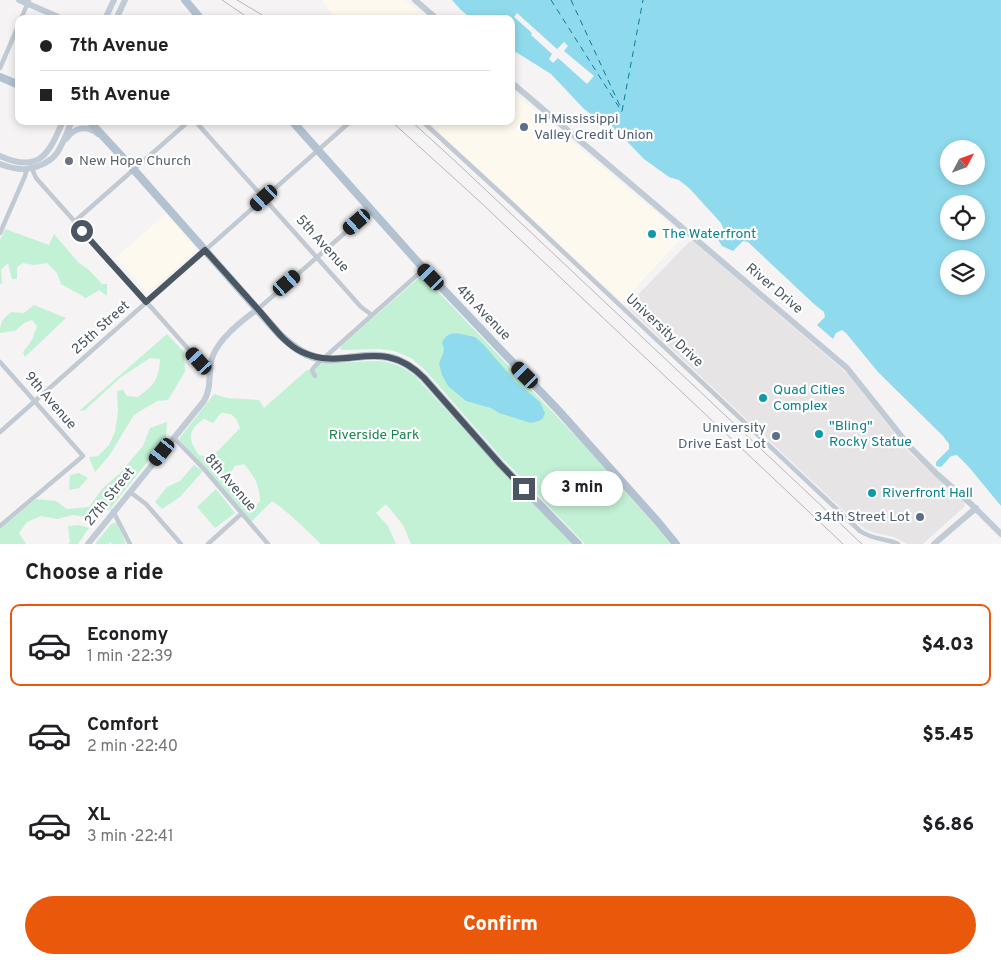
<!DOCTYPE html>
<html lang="en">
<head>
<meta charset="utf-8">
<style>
  body { margin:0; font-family:Overpass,sans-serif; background:#f6f6f6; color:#202124; height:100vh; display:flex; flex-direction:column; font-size:19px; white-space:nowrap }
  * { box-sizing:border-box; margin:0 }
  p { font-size:16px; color:#757577 }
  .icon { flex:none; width:28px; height:28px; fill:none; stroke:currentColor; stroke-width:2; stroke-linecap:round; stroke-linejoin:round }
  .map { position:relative; height:544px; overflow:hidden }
  .details { display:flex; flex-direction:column; background:#fff; flex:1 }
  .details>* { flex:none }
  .banner { position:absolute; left:15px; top:15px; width:500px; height:110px; border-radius:10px; box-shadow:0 2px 8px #0003; display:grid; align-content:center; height:110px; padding:0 25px; background:#fff }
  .needle { width:32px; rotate:49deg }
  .controls { position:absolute; left:940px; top:140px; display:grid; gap:10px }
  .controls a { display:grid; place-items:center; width:45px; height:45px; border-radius:50%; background:#fff; box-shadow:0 2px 8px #0003; font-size:25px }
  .end { position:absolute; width:22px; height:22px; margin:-11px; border:6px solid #4a5661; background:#fff; box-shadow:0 0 0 2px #fff }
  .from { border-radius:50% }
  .bubble { position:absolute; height:35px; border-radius:18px; background:#fff; box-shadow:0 2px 8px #0003; font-size:16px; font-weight:800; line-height:35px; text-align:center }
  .car { position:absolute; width:15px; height:30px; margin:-15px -8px; border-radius:6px; box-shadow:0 0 4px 1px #0007; background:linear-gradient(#222 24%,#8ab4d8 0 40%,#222 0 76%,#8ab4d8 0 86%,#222 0) }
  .banner b { display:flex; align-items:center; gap:18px; height:48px; font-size:19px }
  .banner b+b { border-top:1px solid #e0e0e0 }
  .banner i { width:12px; height:12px; background:#202124 }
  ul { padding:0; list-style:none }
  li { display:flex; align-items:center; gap:15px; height:82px; margin:0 10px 8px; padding:0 15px; border:2px solid transparent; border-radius:10px }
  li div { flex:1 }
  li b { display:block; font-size:19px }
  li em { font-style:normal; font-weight:800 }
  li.active { border-color:#ea580c }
  li>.icon { width:45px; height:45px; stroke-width:1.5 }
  h2 { padding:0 25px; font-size:22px; line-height:60px }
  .cta { display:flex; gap:10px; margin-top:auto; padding:10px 25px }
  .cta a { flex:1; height:58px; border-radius:30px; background:#ea580c; color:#fff; font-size:20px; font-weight:800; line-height:58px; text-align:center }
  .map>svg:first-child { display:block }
  .commercial { fill:#fdf9ef }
  .education { fill:#e6e4e5 }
  .green { fill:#c3f1d5; fill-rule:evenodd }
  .water { fill:#90daee; fill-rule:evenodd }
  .pier { fill:#f5f3f3 }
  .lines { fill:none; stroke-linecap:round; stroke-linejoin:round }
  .ferry { stroke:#0c7c9b; stroke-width:1; stroke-dasharray:6 5; stroke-linecap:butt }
  .street { stroke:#c1cad2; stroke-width:4.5 }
  .secondary { stroke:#c1cbd6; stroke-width:6 }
  .primary { stroke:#b3c2d1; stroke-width:8 }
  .rail { stroke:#b5b8bd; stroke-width:1 }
  .route { stroke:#4a5661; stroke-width:6 }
  .service-dot { fill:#5c6f8a; stroke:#fff; stroke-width:2 }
  .worship-dot { fill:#6b7280; stroke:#fff; stroke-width:2 }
  .culture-dot { fill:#0f9aa8; stroke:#fff; stroke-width:2 }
  .labels { text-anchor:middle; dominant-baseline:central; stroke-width:4.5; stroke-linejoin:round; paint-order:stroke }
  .service-label { font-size:14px; fill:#4e5e75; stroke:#fff; text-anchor:end }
  .worship-label { font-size:14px; fill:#5b616d; stroke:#fff; text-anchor:start }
  .culture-label { font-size:14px; fill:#0d838f; stroke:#fff; text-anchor:start }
  .street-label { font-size:14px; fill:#4a5661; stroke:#fff }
  .park-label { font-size:14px; fill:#17864f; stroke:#fff }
</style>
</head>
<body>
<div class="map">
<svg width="1001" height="544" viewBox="0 0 1001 544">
  <rect width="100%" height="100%" fill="#f5f3f3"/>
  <path class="commercial" d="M322 0H405L428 19H335Z
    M511 90 684 236 622 302 427 121H511Z
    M166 214 197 250 147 293 116 257Z"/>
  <path class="education" d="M693 241 848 374 910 453 964 502 965 506 923 544H907L894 537 875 533 865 529 844 511 630 310 629 307 630 303 689 242Z"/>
  <path class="green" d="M5 229 49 245 54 234 79 263 89 270 102 284H107V296L99 290 86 298 61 284 57 273 47 263 34 265 23 263 17 267V279H12L8 263 1 270 2 283 0 284V240Z
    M420 277 425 278 582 443 659 530 670 544H585L500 456 425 370 411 358 394 351 380 349 343 350 340 349 341 346Z
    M34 305 66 318 25 357 23 352 32 340 37 326 32 320 24 323 15 331 0 333C0 321 3 319 11 312L24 313Z
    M167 334 184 352 185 372 168 400 157 401 134 415 109 456 95 472 89 457 98 456 109 445 115 432 118 411 117 391 123 390 127 396 138 397C154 385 159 380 160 359L150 358 121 377 85 410 79 411Z
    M371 361C388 360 401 365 415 376L488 456 573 544H411L403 525 386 504 376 513 388 526 396 544H321C305 529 290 513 272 501L251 522 179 439 214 394 227 398 259 400 264 408 307 370H315L316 367 323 363H342ZM221 413C234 413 236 417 240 428L218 451 207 457 199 455C188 440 187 430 204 419L213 423ZM244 464C256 479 259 483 260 502L255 506 242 501 234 491 227 479 235 466Z
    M167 422 166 438 110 509 92 518 73 515 57 519 41 516 27 522 19 533 26 544H0V529L36 499 56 501 67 509 89 507 103 488 120 473 143 446 150 428Z
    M194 465 203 471 180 497 162 509 155 502 167 487 180 481Z
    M79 473 88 478 79 488 69 490 70 475Z
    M216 489 235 513 215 528 197 507Z
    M117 522 126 544H112L110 542 109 544H95L111 524Z
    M79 525 89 528 78 544H68L70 542 68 526Z"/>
  <path class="water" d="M452 0H1001V506L968 466 957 455 951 456 941 467 936 466V462L949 449V444L943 436 878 372 846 333 842 330 836 333 833 339 817 325 825 317 824 312 814 304 748 242 743 241 733 251 722 246 717 238 723 228 721 223 690 189 679 180 669 177 644 159 610 124 595 117 584 109 551 74 511 49V19H472L461 10ZM949 149H976V176H949ZM949 204H976V231H949ZM949 259H976V286H949Z
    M456 333 475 337 483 344 516 382 540 402 545 413 543 418 539 421 531 423 499 413 491 408 466 401 448 386 442 375 439 363 443 354 444 348 442 343C445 336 448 334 456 333Z"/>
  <path class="pier" d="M517 13 557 49 564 42 568 46 564 51 594 76 587 84 558 58 553 63 549 59 552 54 531 35 532 33 514 17Z"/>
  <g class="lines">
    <path class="ferry" d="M551 0 622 112
      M571 0 620 106
      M622 111 643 0"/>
    <path class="street" d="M21 19 29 0
      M0 68 19 24
      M195 121 353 298 361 307 372 315
      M422 121 507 199 860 531C873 540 885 538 898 544
      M31 166 36 178 199 361 202 364 211 366
      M74 222 189 121
      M0 233 25 176 27 168
      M258 309 371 210
      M0 362 83 456 0 526
      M315 376 312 370 315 366 424 269
      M0 432 351 121
      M174 438 204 469 268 544
      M130 492 146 504 181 544
      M113 511 130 544
      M208 544 241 514"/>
    <path class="secondary" d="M19 0 63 19
      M415 0 437 19
      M105 19 114 0
      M116 19 125 0
      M511 82 847 368 910 447 937 474 971 504 1001 534
      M66 139C74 128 86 124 98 134
      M0 156C39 174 49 154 63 121
      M0 164C16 170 29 172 45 163 49 161 54 157 57 153 63 144 67 132 72 121
      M88 544 204 401C212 386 208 377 211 362 215 341 241 321 258 309
      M934 544 976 508"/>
    <path class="primary" d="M185 0 201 19
      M0 77 19 85
      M89 121 127 162 280 335C293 347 306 357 324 359 335 360 345 358 356 357 384 353 403 357 424 378L500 464 578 544
      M292 121 424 269 559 411 658 522 676 544"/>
    <path class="rail" d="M222 0 250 19
      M237 0 269 19
      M391 121 477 199 843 544
      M411 121 455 161 862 544"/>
  </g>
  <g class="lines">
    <path class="route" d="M82 231 146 302 205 250C222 269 239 288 256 307 270 322 283 343 302 352 347 373 381 334 424 378L500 464 524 489"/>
  </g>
  <g class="service-dot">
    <circle cx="524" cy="127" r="5"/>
    <circle cx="776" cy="436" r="5"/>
    <circle cx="920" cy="517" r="5"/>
  </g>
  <circle class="worship-dot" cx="69" cy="161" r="5"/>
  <g class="culture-dot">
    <circle cx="652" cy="234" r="5"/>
    <circle cx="763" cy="398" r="5"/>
    <circle cx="819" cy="434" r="5"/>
    <circle cx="872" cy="493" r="5"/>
  </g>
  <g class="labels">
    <g class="service-label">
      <text x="534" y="119" text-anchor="start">IH Mississippi<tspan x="534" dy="16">Valley Credit Union</tspan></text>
      <text x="766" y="428">University<tspan x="766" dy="16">Drive East Lot</tspan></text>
      <text x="910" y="517">34th Street Lot</text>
    </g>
    <g class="worship-label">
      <text x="79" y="161">New Hope Church</text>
    </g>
    <g class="culture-label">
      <text x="662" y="234">The Waterfront</text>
      <text x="773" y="390">Quad Cities<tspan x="773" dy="16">Complex</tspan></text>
      <text x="829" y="426">"Bling"<tspan x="829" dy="16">Rocky Statue</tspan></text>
      <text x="882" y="493">Riverfront Hall</text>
    </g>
    <g class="street-label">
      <text transform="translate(322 244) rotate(48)">5th Avenue</text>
      <text transform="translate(774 289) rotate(40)">River Drive</text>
      <text transform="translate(483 313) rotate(46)">4th Avenue</text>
      <text transform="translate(101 328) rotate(-42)">25th Street</text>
      <text transform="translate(664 331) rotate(43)">University Drive</text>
      <text transform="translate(50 401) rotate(49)">9th Avenue</text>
      <text transform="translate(230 483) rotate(49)">8th Avenue</text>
      <text transform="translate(110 497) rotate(-51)">27th Street</text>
    </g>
    <g class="park-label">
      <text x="374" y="435">Riverside Park</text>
    </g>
  </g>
</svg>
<div class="controls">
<a><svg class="needle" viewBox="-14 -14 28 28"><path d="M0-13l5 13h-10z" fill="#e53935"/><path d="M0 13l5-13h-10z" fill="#757577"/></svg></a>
<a><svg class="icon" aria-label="locate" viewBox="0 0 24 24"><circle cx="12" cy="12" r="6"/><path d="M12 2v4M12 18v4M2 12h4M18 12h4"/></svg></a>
<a><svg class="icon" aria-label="layers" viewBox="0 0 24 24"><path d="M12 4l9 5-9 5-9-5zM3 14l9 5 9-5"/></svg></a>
</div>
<i class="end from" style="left:82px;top:231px"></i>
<i class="end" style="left:524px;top:489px"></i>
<div class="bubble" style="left:541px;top:471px;width:82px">3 min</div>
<i class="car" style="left:264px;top:198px;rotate:228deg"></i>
<i class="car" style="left:357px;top:222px;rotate:229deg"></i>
<i class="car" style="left:431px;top:277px;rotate:316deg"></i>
<i class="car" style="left:287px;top:283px;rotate:49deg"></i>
<i class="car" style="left:199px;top:361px;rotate:318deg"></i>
<i class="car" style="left:525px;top:375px;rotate:315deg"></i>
<i class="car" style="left:162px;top:452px;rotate:219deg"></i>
<div class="banner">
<b><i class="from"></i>7th Avenue</b>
<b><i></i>5th Avenue</b>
</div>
</div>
<section class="details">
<h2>Choose a ride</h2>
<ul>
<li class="active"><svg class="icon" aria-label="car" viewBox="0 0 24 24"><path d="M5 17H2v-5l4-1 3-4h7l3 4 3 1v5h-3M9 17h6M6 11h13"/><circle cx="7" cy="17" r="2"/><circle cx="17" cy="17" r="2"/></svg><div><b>Economy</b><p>1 min · 22:39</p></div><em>$4.03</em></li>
<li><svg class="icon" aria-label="car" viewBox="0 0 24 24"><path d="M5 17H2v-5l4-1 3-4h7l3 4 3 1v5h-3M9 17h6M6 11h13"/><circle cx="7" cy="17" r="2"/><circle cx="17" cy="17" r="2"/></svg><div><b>Comfort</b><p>2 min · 22:40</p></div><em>$5.45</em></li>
<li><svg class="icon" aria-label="car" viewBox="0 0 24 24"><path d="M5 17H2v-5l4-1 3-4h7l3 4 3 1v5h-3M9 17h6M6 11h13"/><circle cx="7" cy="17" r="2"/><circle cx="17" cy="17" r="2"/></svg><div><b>XL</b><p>3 min · 22:41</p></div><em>$6.86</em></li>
</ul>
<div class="cta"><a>Confirm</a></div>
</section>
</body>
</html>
